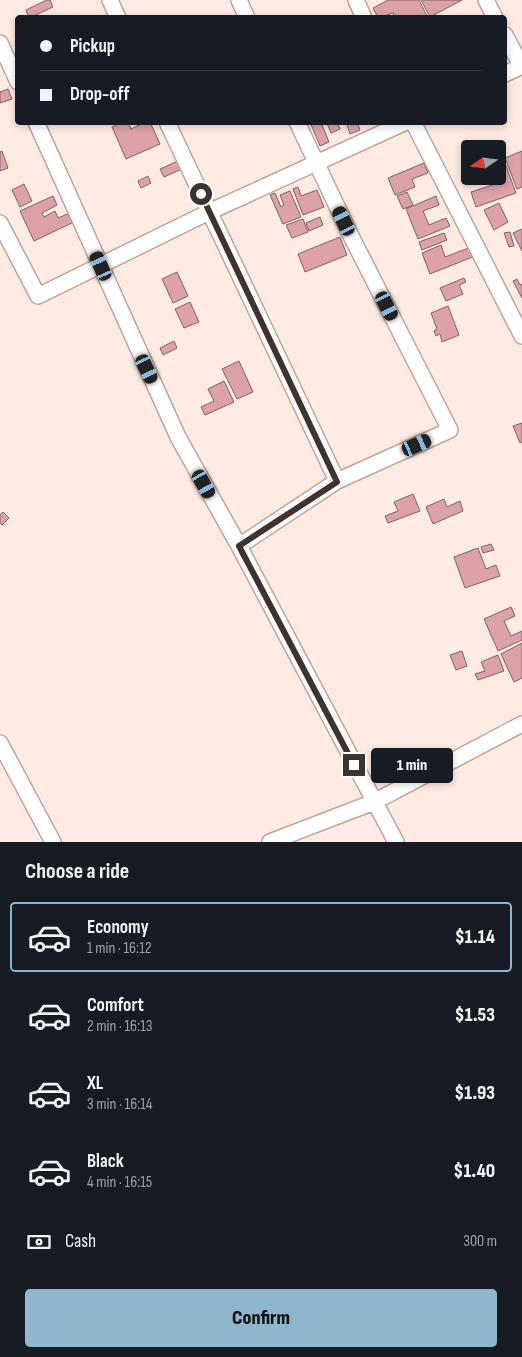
<!DOCTYPE html>
<html lang="en">
<head>
<meta charset="utf-8">
<style>
  body { margin:0; font-family:"Sofia Sans Condensed",sans-serif; background:#242831; color:#f1f3f6; height:100vh; display:flex; flex-direction:column; font-size:19px; white-space:nowrap }
  * { box-sizing:border-box; margin:0 }
  p { font-size:16px; color:#9ea1a6 }
  .icon { flex:none; width:28px; height:28px; fill:none; stroke:currentColor; stroke-width:2; stroke-linecap:round; stroke-linejoin:round }
  .map { position:relative; height:842px; overflow:hidden }
  .sheet { display:flex; flex-direction:column; background:#171b24; flex:1 }
  .sheet>* { flex:none }
  .banner { position:absolute; left:15px; top:15px; width:492px; height:110px; border-radius:5px; box-shadow:0 2px 8px #0003; display:grid; align-content:center; height:110px; padding:0 25px; background:#171b24 }
  .needle { width:32px; rotate:256deg }
  .buttons { position:absolute; left:461px; top:140px; display:grid; gap:10px }
  .buttons a { display:grid; place-items:center; width:45px; height:45px; border-radius:5px; background:#171b24; box-shadow:0 2px 8px #0003; font-size:25px }
  .end { position:absolute; width:22px; height:22px; margin:-11px; border:6px solid #3e332e; background:#fff; box-shadow:0 0 0 2px #fff }
  .from { border-radius:50% }
  .bubble { position:absolute; height:35px; border-radius:5px; background:#171b24; box-shadow:0 2px 8px #0003; font-size:16px; font-weight:800; line-height:35px; text-align:center }
  .car { position:absolute; width:15px; height:30px; margin:-15px -8px; border-radius:6px; box-shadow:0 0 4px 1px #0007; background:linear-gradient(#222 24%,#8ab4d8 0 40%,#222 0 76%,#8ab4d8 0 86%,#222 0) }
  .banner b { display:flex; align-items:center; gap:18px; height:48px; font-size:19px }
  .banner b+b { border-top:1px solid #363941 }
  .banner i { width:12px; height:12px; background:#f1f3f6 }
  ul { padding:0; list-style:none }
  li { display:flex; align-items:center; gap:15px; height:70px; margin:0 10px 8px; padding:0 15px; border:2px solid transparent; border-radius:5px }
  li div { flex:1 }
  li b { display:block; font-size:19px }
  li em { font-style:normal; font-weight:800 }
  li.selected { border-color:#8eb6cd }
  li>.icon { width:45px; height:45px; stroke-width:1.5 }
  h2 { padding:0 25px; font-size:22px; line-height:60px }
  .pay { display:flex; align-items:center; gap:12px; height:55px; padding:0 25px; font-size:19px }
  .pay p { margin-inline-start:auto }
  .action { display:flex; gap:10px; margin-top:auto; padding:10px 25px }
  .action a { flex:1; height:58px; border-radius:5px; background:#8eb6cd; color:#111; font-size:20px; font-weight:800; line-height:58px; text-align:center }
  .map>svg:first-child { display:block }
  .building { fill:#dda1a9; stroke:#7e6266 }
  .lines { fill:none; stroke-linecap:round; stroke-linejoin:round }
  .street-casing { stroke:#c0a499; stroke-width:18 }
  .street { stroke:#fff; stroke-width:15 }
  .route { stroke:#3e332e; stroke-width:6 }
</style>
</head>
<body>
<div class="map">
<svg width="522" height="842" viewBox="0 0 522 842">
  <rect width="100%" height="100%" fill="#fdebe4"/>
  <path class="building" d="M47 0H50L53 7 29 18 26 10Z
    M388 0H419L428 18H395L393 13 378 18 373 8Z
    M421 0H462L430 17Z
    M8 89 12 99 0 103V92Z
    M123 122H128L131 129 145 122H150L160 144 126 159 112 127Z
    M310 122H337L340 129 331 133 327 123 322 125 329 142 320 146Z
    M346 122H357L360 130 350 134Z
    M2 151 8 168 0 171V152Z
    M522 151V187L517 189 505 158Z
    M178 161 182 169 164 177 160 169Z
    M424 163 428 173 412 179 415 187 395 195 388 178Z
    M505 163 516 193 476 207 471 192 502 182 498 166Z
    M148 176 151 183 141 188 138 181Z
    M24 184 32 201 20 207 12 190Z
    M298 187 301 196 317 190 324 207 303 215 293 189Z
    M290 191 301 217 283 224 270 195 275 193 281 207 284 205 280 195Z
    M407 192 413 205 403 209 397 196Z
    M53 196 57 205 42 213 44 217 55 211 58 218 72 212 76 221 34 241 20 211Z
    M436 196 439 205 423 211 429 225 446 218 450 226 418 239 406 209Z
    M499 203 508 222 494 230 484 210Z
    M320 217 323 225 309 231 306 223Z
    M303 219 308 232 292 238 286 225Z
    M522 229V251L513 233Z
    M510 232 514 246 509 247 504 233Z
    M444 233 447 240 422 250 419 242Z
    M340 237 347 255 305 272 298 254Z
    M441 245 445 257 471 247 475 256 430 274 422 253Z
    M177 272 188 296 173 303 162 279Z
    M464 278 466 282 459 285 463 294 446 301 440 288Z
    M517 279 520 285 522 284V298L513 281Z
    M190 302 199 322 184 328 175 309Z
    M448 306 459 335 442 342 440 334 436 336 434 331 437 329 431 313Z
    M174 341 177 348 163 355 160 348Z
    M239 361 253 392 237 399 222 369Z
    M224 381 234 402 205 415 201 407 214 401 208 389Z
    M522 423V442L520 443 513 426Z
    M413 494 420 511 388 523 385 516 398 511 394 502Z
    M444 499 447 507 460 501 463 511 433 524 426 507Z
    M3 512 9 518 2 525 0 523V515Z
    M491 544 494 550 483 553 481 547Z
    M478 548 486 569 496 565 500 576 465 588 454 557Z
    M511 607 515 616 504 621 511 636 522 631V640L498 651 484 619Z
    M522 643V678L514 682 501 654Z
    M462 651 467 666 456 670 450 655Z
    M498 655 504 671 478 680 475 674 485 671 481 662Z"/>
  <g class="lines">
    <g class="street-casing">
      <path id="street" d="M110 0 118 18
        M239 0 247 18
        M356 0 364 18
        M486 0 495 18
        M505 35 522 67
        M0 43 18 82
        M505 74 522 66
        M36 122 178 437 239 546 396 842
        M167 122 337 481 239 546
        M297 122 351 236 450 430 337 481
        M413 122 522 336
        M0 223 38 296 209 212 406 122
        M0 743 53 842
        M270 842 374 802 522 724"/>
    </g>
    <use href="#street" class="street"/>
  </g>
  <g class="lines">
    <path class="route" d="M201 194 337 482 239 546 354 765"/>
  </g>
</svg>
<div class="buttons">
<a><svg class="needle" viewBox="-14 -14 28 28"><path d="M0-13l5 13h-10z" fill="#e53935"/><path d="M0 13l5-13h-10z" fill="#9ea1a6"/></svg></a>
</div>
<i class="end from" style="left:201px;top:194px"></i>
<i class="end" style="left:354px;top:765px"></i>
<div class="bubble" style="left:371px;top:748px;width:82px">1 min</div>
<i class="car" style="left:344px;top:221px;rotate:334deg"></i>
<i class="car" style="left:101px;top:266px;rotate:336deg"></i>
<i class="car" style="left:387px;top:306px;rotate:153deg"></i>
<i class="car" style="left:147px;top:369px;rotate:155deg"></i>
<i class="car" style="left:417px;top:445px;rotate:66deg"></i>
<i class="car" style="left:204px;top:484px;rotate:151deg"></i>
<div class="banner">
<b><i class="from"></i>Pickup</b>
<b><i></i>Drop-off</b>
</div>
</div>
<section class="sheet">
<h2>Choose a ride</h2>
<ul>
<li class="selected"><svg class="icon" aria-label="car" viewBox="0 0 24 24"><path d="M5 17H2v-5l4-1 3-4h7l3 4 3 1v5h-3M9 17h6M6 11h13"/><circle cx="7" cy="17" r="2"/><circle cx="17" cy="17" r="2"/></svg><div><b>Economy</b><p>1 min · 16:12</p></div><em>$1.14</em></li>
<li><svg class="icon" aria-label="car" viewBox="0 0 24 24"><path d="M5 17H2v-5l4-1 3-4h7l3 4 3 1v5h-3M9 17h6M6 11h13"/><circle cx="7" cy="17" r="2"/><circle cx="17" cy="17" r="2"/></svg><div><b>Comfort</b><p>2 min · 16:13</p></div><em>$1.53</em></li>
<li><svg class="icon" aria-label="car" viewBox="0 0 24 24"><path d="M5 17H2v-5l4-1 3-4h7l3 4 3 1v5h-3M9 17h6M6 11h13"/><circle cx="7" cy="17" r="2"/><circle cx="17" cy="17" r="2"/></svg><div><b>XL</b><p>3 min · 16:14</p></div><em>$1.93</em></li>
<li><svg class="icon" aria-label="car" viewBox="0 0 24 24"><path d="M5 17H2v-5l4-1 3-4h7l3 4 3 1v5h-3M9 17h6M6 11h13"/><circle cx="7" cy="17" r="2"/><circle cx="17" cy="17" r="2"/></svg><div><b>Black</b><p>4 min · 16:15</p></div><em>$1.40</em></li>
</ul>
<div class="pay"><svg class="icon" aria-label="cash" viewBox="0 0 24 24"><path d="M3 7h18v10H3z"/><circle cx="12" cy="12" r="2"/></svg>Cash<p>300 m</p></div>
<div class="action"><a>Confirm</a></div>
</section>
</body>
</html>
